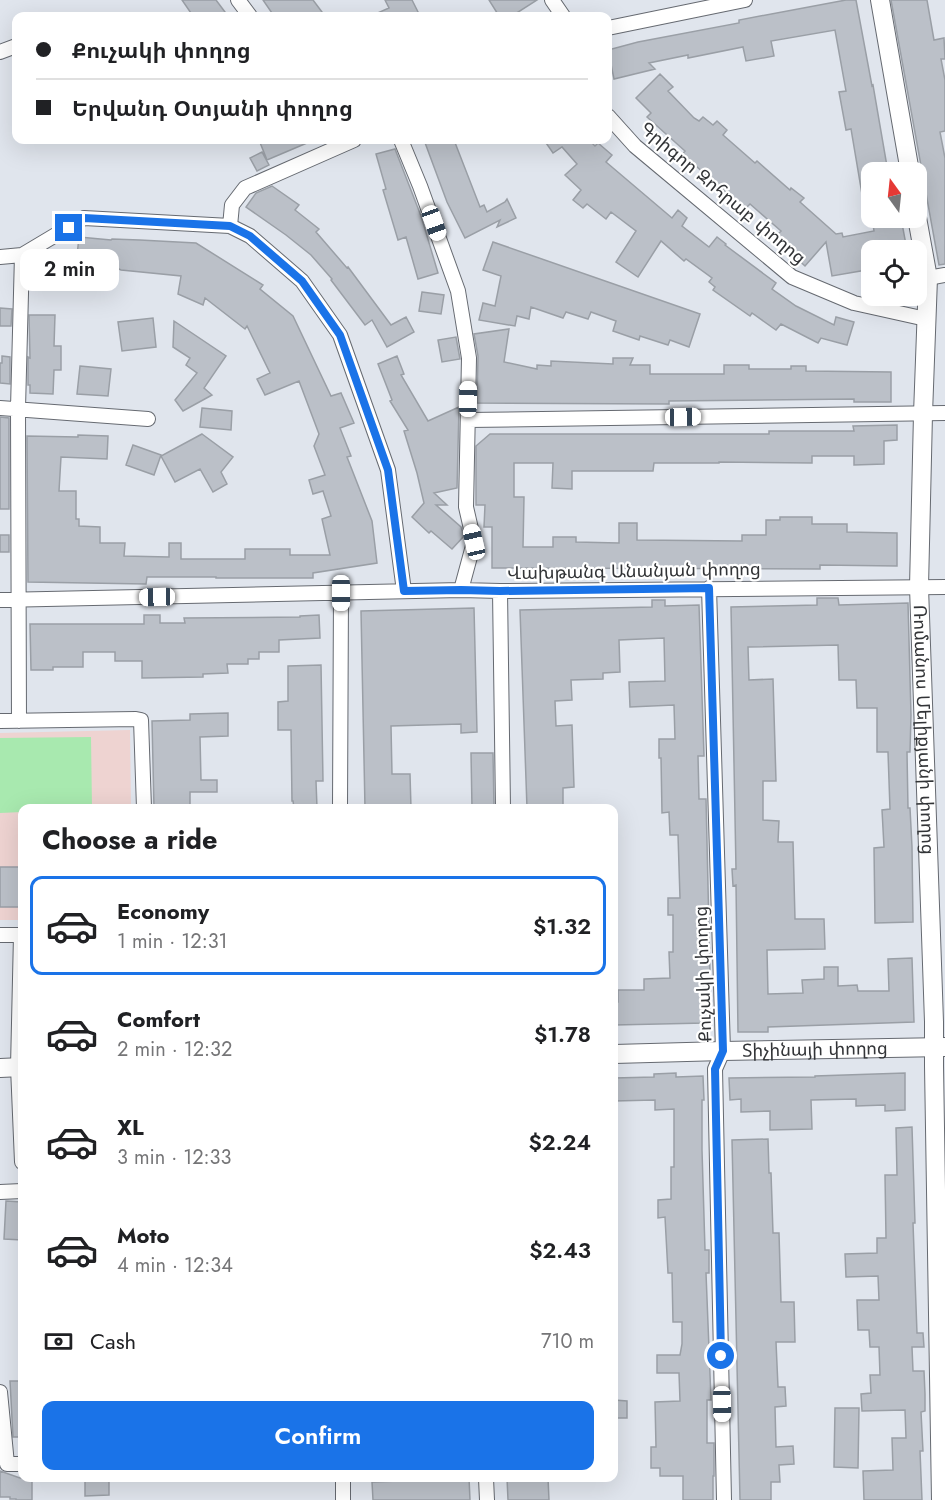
<!DOCTYPE html>
<html lang="en">
<head>
<meta charset="utf-8">
<style>
  body { margin:0; font-family:Jost,"Noto Sans Armenian",sans-serif; background:#f6f6f6; color:#202124; height:100vh; display:flex; flex-direction:column; font-size:22px; white-space:nowrap }
  * { box-sizing:border-box; margin:0 }
  p { font-size:20px; color:#757577 }
  .icon { flex:none; width:33px; height:33px; fill:none; stroke:currentColor; stroke-width:2; stroke-linecap:round; stroke-linejoin:round }
  .map { position:relative; flex:1; overflow:hidden }
  .panel { position:absolute; left:18px; top:804px; width:600px; height:678px; display:flex; flex-direction:column; background:#fff; border-radius:12px; box-shadow:0 6px 24px #0002 }
  .panel>* { flex:none }
  .guide { position:absolute; left:12px; top:12px; width:600px; height:132px; border-radius:12px; box-shadow:0 6px 24px #0002; display:grid; align-content:center; height:132px; padding:0 24px; background:#fff }
  .needle { width:39px; rotate:345deg }
  .fabs { position:absolute; left:861px; top:162px; display:grid; gap:12px }
  .fabs a { display:grid; place-items:center; width:66px; height:66px; border-radius:12px; background:#fff; box-shadow:0 6px 24px #0002; font-size:30px }
  .end { position:absolute; width:27px; height:27px; margin:-14px; border:8px solid #1a73e8; background:#fff; box-shadow:0 0 0 3px #fff }
  .from { border-radius:50% }
  .bubble { position:absolute; height:42px; border-radius:12px; background:#fff; box-shadow:0 6px 24px #0002; font-size:20px; font-weight:600; line-height:42px; text-align:center }
  .car { position:absolute; width:18px; height:36px; margin:-18px -9px; border-radius:8px; box-shadow:0 0 4px 2px #0007; background:linear-gradient(#fff 24%,#345 0 40%,#fff 0 76%,#345 0 86%,#fff 0) }
  .guide b { display:flex; align-items:center; gap:21px; height:57px; font-size:22px }
  .guide b+b { border-top:2px solid #e0e0e0 }
  .guide i { width:15px; height:15px; background:#202124 }
  ul { padding:0; list-style:none }
  li { display:flex; align-items:center; gap:18px; height:99px; margin:0 12px 9px; padding:0 12px; border:3px solid transparent; border-radius:12px }
  li div { flex:1 }
  li b { display:block; font-size:22px }
  li em { font-style:normal; font-weight:600 }
  li.selected { border-color:#1a73e8 }
  li>.icon { width:54px; height:54px; stroke-width:1.5 }
  h2 { padding:0 24px; font-size:27px; line-height:72px }
  .pay { display:flex; align-items:center; gap:15px; height:66px; padding:0 24px; font-size:22px }
  .pay p { margin-inline-start:auto }
  .action { display:flex; gap:12px; margin-top:auto; padding:12px 24px }
  .action a { flex:1; height:69px; border-radius:12px; background:#1a73e8; color:#fff; font-size:24px; font-weight:600; line-height:69px; text-align:center }
  .map>svg:first-child { display:block }
  .education { fill:#eed3d1 }
  .green { fill:#a8e9af }
  .building { fill:#bbc0c8; stroke:#9a9fa6; stroke-width:1.5 }
  .lines { fill:none; stroke-linecap:round; stroke-linejoin:round }
  .street-casing { stroke:#666a71; stroke-width:16 }
  .secondary-casing { stroke:#666a71; stroke-width:20 }
  .street { stroke:#fff; stroke-width:14 }
  .secondary { stroke:#fff; stroke-width:18 }
  .route { stroke:#1a73e8; stroke-width:8 }
  .labels { text-anchor:middle; dominant-baseline:central; stroke-width:4.5; stroke-linejoin:round; paint-order:stroke }
  .street-label { font-size:18px; fill:#323437; stroke:#fff }
</style>
</head>
<body>
<div class="map">
<svg width="945" height="1500" viewBox="0 0 945 1500">
  <rect width="100%" height="100%" fill="#e0e5ed"/>
  <path class="education" d="M130 730 131 808H22V920H0V733Z"/>
  <path class="green" d="M91 737 92 808H22V812L0 813V738Z"/>
  <path class="building" d="M182 0H216L228 16H193Z
    M263 0H313L325 16H274Z
    M385 0H412L420 16H371L389 8Z
    M489 0H537L512 16H499Z
    M846 0H856L872 86 873 85 888 172H872V211L865 212 851 129 846 130 839 92 846 91 835 30 771 41 774 56 746 61 743 47 688 58V55L649 63 655 69 614 79 608 50 638 42 739 23V20Z
    M891 0H927L934 40 944 38 945 59H941L945 80V131L940 132 945 158V264L939 265Z
    M660 74 673 87 668 91 694 118 699 121 703 117 713 125 717 121 727 130 723 135 755 163 757 161 790 190 791 188 804 198 800 202 836 234 842 233 843 237 874 231 872 218H901L907 250H872V269L832 276 826 242 805 266 795 257 798 254 777 235 781 231 750 204 745 209 697 167 694 169 680 157 685 151 647 117 651 113 636 98Z
    M259 140H314L267 160Z
    M424 140H454L480 207 484 205 487 212 505 202 507 199 516 218 497 227 500 220 465 238 447 202Z
    M544 140H589L595 146 598 143 612 155 606 162 672 218 678 210 687 218 682 226 709 247 717 237 726 244 725 245 776 283 772 289 796 306 834 325 836 317 854 322 847 345 821 338 818 343 781 324 776 330 752 313 750 316 713 290 715 287 709 282 712 278 686 259 684 261 661 241 638 277 616 262 636 231 611 212 606 219 587 204 583 208 573 200 581 190 565 175 577 164 562 147 553 153Z
    M395 149 421 216 438 273 418 279 406 237 398 240 383 190 386 189 376 154Z
    M262 152 269 165 257 171 250 158Z
    M272 186 299 205 295 210 319 229 316 232 347 268 348 267 391 325 406 317 414 332 387 347 372 320 365 325 331 280 332 279 311 255 286 235 246 207 256 193Z
    M79 237 111 240 112 239 140 240 196 243 263 285 260 289 293 316 331 396 341 393 354 423 340 428 351 456 347 457 372 521 377 563 313 573V578H216V577H147L146 584 28 582 27 436 78 437V435L108 436 107 459 61 457 59 491H76V519H79V526L100 527V543H125L124 556 169 557V543H181V559H245V549H290V555H330L322 519 331 516 323 491 313 494 309 480 325 475 314 446 319 434 299 381 265 395 257 379 270 373 247 326 245 329 205 298 203 305 178 294 181 276 121 270 100 260 96 267 76 265Z
    M493 242 700 314 689 347 670 340 668 345 640 336 639 340 613 331 616 321 591 312 588 319 566 312 563 318 531 307 529 319 517 316 515 326 479 320 483 303 495 306 501 276 483 270Z
    M422 292 444 295 441 314 419 311Z
    M0 308 12 309 11 326H0Z
    M29 315H55L54 346H61V370H54L53 394 30 393V385H28V357L30 358Z
    M153 318 156 347 122 351 118 322Z
    M174 321 226 356 204 388 212 395 183 411 175 400 197 373 186 365 190 358 173 347Z
    M509 329 504 362 537 369V365L551 366V361L613 364V358H633L630 365H650V374H724V365H749V369H791V366H806V371L891 372V402H854V399L669 401V404L477 403 478 356 474 334Z
    M456 337 460 359 442 362 438 340Z
    M2 356 10 357V384L0 383V363H2Z
    M397 356 404 374 401 375 428 421 459 407 457 488 434 493 447 505H436L461 527 464 536 452 549 431 531 429 533 412 517 424 503 417 473 404 431 408 430 390 401 392 400 378 364Z
    M80 366 111 369 108 396 77 394Z
    M202 408 232 411 231 430 200 427Z
    M0 417 9 418V509H0Z
    M897 425V440L884 441V464L854 465V456H812V463L719 462V463H654L653 471H572V489L552 488 553 463H514V497H524L523 547H553V537H576V542L619 543V523H637V540L742 541V535H766V520H780V517H812V524H847V532L897 533V566L820 565V569L492 568V527H484L485 505H476V446L490 434H769V431H854L853 426Z
    M202 434 233 457 221 472 227 484 213 492 200 469 175 482 161 456Z
    M133 445 161 455 154 475 126 465Z
    M0 535H9V552H0Z
    M817 598H838L839 605 908 603 911 715 910 752H907L908 808H910L912 847 913 922 875 923 874 848 884 847 882 810 890 809 888 752H877V708H857L856 680H839L838 645 748 647 749 680 773 679 776 781H763V820L779 821 778 842H793L795 919H824L825 949 767 950 768 994 803 993 802 980 824 979V967H838V986L857 985 858 991H889L888 959 912 958 914 1022 768 1027V1032H738L736 885 733 886 732 869H736L731 607 817 605Z
    M652 600H665V606L699 605 704 756H698L699 799H706L710 973H703L705 1023 614 1025V1002H618V990H644V979L670 978 669 952H673V915H668V898H680L678 835H670L669 812 662 813 661 758H659V739H675L674 705 630 707 629 682 665 681 664 638 619 640 620 672 603 673V679L571 680 572 700 555 701 556 726 572 725 574 787 563 788V808H527L520 610 652 607Z
    M474 608 477 732 461 733V724L391 726 392 774H410L411 808H365L361 611Z
    M144 615H160V623H185L184 618 300 617V616L319 615 320 638 279 640V652H259V659H248V664H227L228 673 203 674V677L142 678V661H115V652H83V667H53V670H31L30 624H144Z
    M321 665 323 781H316L317 808H294L293 801H292L291 730H278V702L288 701V666Z
    M228 713V736L200 737 201 780H217V792H190V808H154L152 721 190 720V714Z
    M471 753H493L494 808H472Z
    M0 867H22V907H0Z
    M676 1073V1077L703 1076 704 1100H702V1150L705 1250H709V1273H706L711 1400H707V1443H714V1476H713V1500H683V1476H660V1468H651V1447H656L655 1402 680 1401 679 1373H657V1355H680L682 1344V1322H673L672 1273H668L665 1217 658 1218V1200L671 1199V1167H674V1109L655 1110V1100L614 1101V1078L654 1077V1074Z
    M905 1073V1110L885 1111V1105L856 1106V1099L811 1100 812 1129 770 1130V1111L741 1112V1099L730 1100 729 1078 815 1077V1076Z
    M912 1127 915 1223H913L917 1333H923L924 1347H912L913 1371H924L925 1394V1411L921 1412 923 1451H920L922 1500H864L863 1471 893 1470 892 1438H906L905 1410 862 1411 861 1394 871 1393 870 1375H880L879 1347H870L869 1330H858L857 1300H879L878 1276 846 1277 845 1254 877 1253V1238H886L885 1175H897L896 1128Z
    M768 1139 769 1173H771L773 1233H779L781 1302H794L795 1342H776L778 1387H785L786 1406 775 1407 776 1447 793 1446 794 1464 779 1465 780 1482H771V1500H740L732 1140Z
    M6 1201 22 1202V1240L4 1239Z
    M10 1381H22V1437H13Z
    M614 1400 627 1401V1418H614Z
    M835 1408H859L858 1468 834 1467Z
    M0 1471 20 1478H32V1500H16V1499H10V1497H0Z
    M85 1478H109V1495L85 1496Z
    M427 1478H469L470 1500H373L372 1482 427 1480Z
    M507 1478H548L549 1500H508Z"/>
  <g class="lines">
    <g class="street-casing">
      <path id="street" d="M238 0 250 16
        M552 0 563 16
        M608 28 745 0
        M0 52 16 46
        M608 116 635 146 792 277 854 303 926 319
        M401 140 420 186 458 291 469 358 466 507 474 542 461 590
        M230 226 232 205 245 188 354 140
        M0 257 22 255 84 218 230 226 250 236 302 281 340 335 388 470 404 591
        M928 278 945 275
        M0 408 148 419
        M468 420 945 413
        M709 588 723 1051 715 1069 724 1500
        M500 591 503 808
        M0 600 461 590 500 591 945 587
        M0 721 136 719 141 720 144 808
        M19 721 18 408 22 255
        M340 808 341 593
        M0 935H22
        M21 935 18 1067 22 1162
        M0 1192 22 1191
        M0 1392 7 1464H22
        M343 1478V1500
        M486 1478 487 1500"/>
    </g>
    <g class="secondary-casing">
      <g id="secondary">
        <path d="M880 0 910 172"/>
        <path id="s1" d="M916 212 928 278 923 414 919 587 934 1022V1066L941 1500"/>
        <path id="s2" d="M614 1054 723 1051 945 1047"/>
        <path d="M0 1068 22 1067"/>
      </g>
    </g>
    <use href="#street" class="street"/>
    <use href="#secondary" class="secondary"/>
  </g>
  <g class="lines">
    <path class="route" d="M69 228 84 218 230 226 250 236 302 281 340 335 388 470 404 591 461 590 500 591 709 588 723 1051 715 1069 721 1356"/>
  </g>
  <g class="labels">
    <g class="street-label">
      <text transform="translate(723 193) rotate(40)">Գրիգոր Զոհրաբ փողոց</text>
      <text transform="translate(634 571) rotate(-1)">Վախթանգ Անանյան փողոց</text>
      <text stroke="none"><textPath href="#s1" startOffset="519">Ռոմանոս Մելիքյանի փողոց</textPath></text>
      <text transform="translate(703 974) rotate(-92)">Քուչակի փողոց</text>
      <text stroke="none"><textPath href="#s2" startOffset="201">Տիչինայի փողոց</textPath></text>
    </g>
  </g>
</svg>
<div class="fabs">
<a><svg class="needle" viewBox="-14 -14 28 28"><path d="M0-13l5 13h-10z" fill="#e53935"/><path d="M0 13l5-13h-10z" fill="#757577"/></svg></a>
<a><svg class="icon" aria-label="locate" viewBox="0 0 24 24"><circle cx="12" cy="12" r="6"/><path d="M12 2v4M12 18v4M2 12h4M18 12h4"/></svg></a>
</div>
<i class="end from" style="left:721px;top:1356px"></i>
<i class="end" style="left:69px;top:228px"></i>
<div class="bubble" style="left:20px;top:249px;width:99px">2 min</div>
<i class="car" style="left:434px;top:223px;rotate:160deg"></i>
<i class="car" style="left:468px;top:399px;rotate:1deg"></i>
<i class="car" style="left:683px;top:417px;rotate:89deg"></i>
<i class="car" style="left:474px;top:542px;rotate:347deg"></i>
<i class="car" style="left:341px;top:593px;rotate:180deg"></i>
<i class="car" style="left:157px;top:597px;rotate:269deg"></i>
<i class="car" style="left:722px;top:1404px;rotate:179deg"></i>
<div class="guide">
<b><i class="from"></i>Քուչակի փողոց</b>
<b><i></i>Երվանդ Օտյանի փողոց</b>
</div>
<section class="panel">
<h2>Choose a ride</h2>
<ul>
<li class="selected"><svg class="icon" aria-label="car" viewBox="0 0 24 24"><path d="M5 17H2v-5l4-1 3-4h7l3 4 3 1v5h-3M9 17h6M6 11h13"/><circle cx="7" cy="17" r="2"/><circle cx="17" cy="17" r="2"/></svg><div><b>Economy</b><p>1 min · 12:31</p></div><em>$1.32</em></li>
<li><svg class="icon" aria-label="car" viewBox="0 0 24 24"><path d="M5 17H2v-5l4-1 3-4h7l3 4 3 1v5h-3M9 17h6M6 11h13"/><circle cx="7" cy="17" r="2"/><circle cx="17" cy="17" r="2"/></svg><div><b>Comfort</b><p>2 min · 12:32</p></div><em>$1.78</em></li>
<li><svg class="icon" aria-label="car" viewBox="0 0 24 24"><path d="M5 17H2v-5l4-1 3-4h7l3 4 3 1v5h-3M9 17h6M6 11h13"/><circle cx="7" cy="17" r="2"/><circle cx="17" cy="17" r="2"/></svg><div><b>XL</b><p>3 min · 12:33</p></div><em>$2.24</em></li>
<li><svg class="icon" aria-label="car" viewBox="0 0 24 24"><path d="M5 17H2v-5l4-1 3-4h7l3 4 3 1v5h-3M9 17h6M6 11h13"/><circle cx="7" cy="17" r="2"/><circle cx="17" cy="17" r="2"/></svg><div><b>Moto</b><p>4 min · 12:34</p></div><em>$2.43</em></li>
</ul>
<div class="pay"><svg class="icon" aria-label="cash" viewBox="0 0 24 24"><path d="M3 7h18v10H3z"/><circle cx="12" cy="12" r="2"/></svg>Cash<p>710 m</p></div>
<div class="action"><a>Confirm</a></div>
</section>
</div>
</body>
</html>
